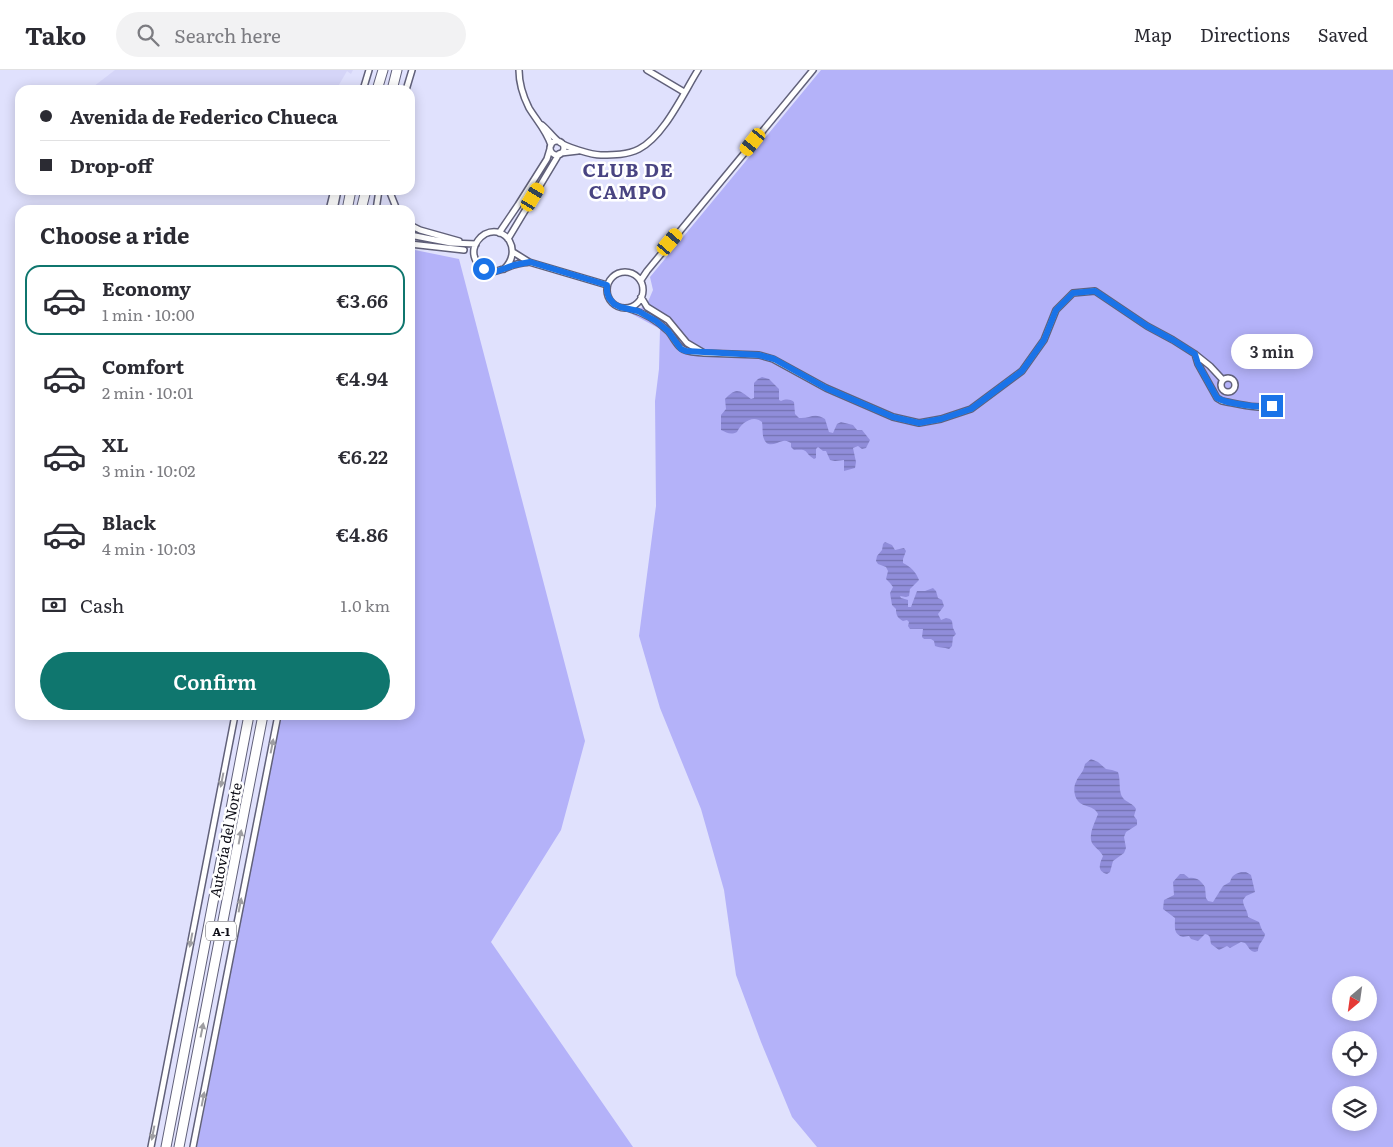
<!DOCTYPE html>
<html lang="en">
<head>
<meta charset="utf-8">
<style>
  body { margin:0; font-family:Literata,serif; background:#f2f2f3; color:#2b2b33; height:100vh; display:flex; flex-direction:column; font-size:19px; white-space:nowrap }
  * { box-sizing:border-box; margin:0 }
  p { font-size:16px; color:#7c7c81 }
  .icon { flex:none; width:28px; height:28px; fill:none; stroke:currentColor; stroke-width:2; stroke-linecap:round; stroke-linejoin:round }
  .map { position:relative; flex:1; overflow:hidden }
  .details { position:absolute; left:15px; top:135px; width:400px; height:515px; display:flex; flex-direction:column; background:#fff; border-radius:15px; box-shadow:0 2px 12px #0003 }
  .details>* { flex:none }
  .guide { position:absolute; left:15px; top:15px; width:400px; height:110px; border-radius:15px; box-shadow:0 2px 12px #0003; display:grid; align-content:center; height:110px; padding:0 25px; background:#fff }
  .needle { width:32px; rotate:209deg }
  .buttons { position:absolute; left:1332px; top:906px; display:grid; gap:10px }
  .buttons a { display:grid; place-items:center; width:45px; height:45px; border-radius:50%; background:#fff; box-shadow:0 2px 12px #0003; font-size:25px }
  .end { position:absolute; width:22px; height:22px; margin:-11px; border:6px solid #1a73e8; background:#fff; box-shadow:0 0 0 2px #fff }
  .from { border-radius:50% }
  .bubble { position:absolute; height:35px; border-radius:18px; background:#fff; box-shadow:0 2px 12px #0003; font-size:16px; font-weight:600; line-height:35px; text-align:center }
  .car { position:absolute; width:15px; height:30px; margin:-15px -8px; border-radius:6px; box-shadow:0 0 4px 1px #0007; background:linear-gradient(#f5c518 24%,#345 0 40%,#f5c518 0 76%,#345 0 86%,#f5c518 0) }
  .guide b { display:flex; align-items:center; gap:18px; height:48px; font-size:19px }
  .guide b+b { border-top:1px solid #e1e1e2 }
  .guide i { width:12px; height:12px; background:#2b2b33 }
  ul { padding:0; list-style:none }
  li { display:flex; align-items:center; gap:15px; height:70px; margin:0 10px 8px; padding:0 15px; border:2px solid transparent; border-radius:15px }
  li div { flex:1 }
  li b { display:block; font-size:19px }
  li em { font-style:normal; font-weight:600 }
  li.selected { border-color:#0f766e }
  li>.icon { width:45px; height:45px; stroke-width:1.5 }
  h2 { padding:0 25px; font-size:22px; line-height:60px }
  .pay { display:flex; align-items:center; gap:12px; height:55px; padding:0 25px; font-size:19px }
  .pay p { margin-inline-start:auto }
  .primary-button { display:flex; gap:10px; margin-top:auto; padding:10px 25px }
  .primary-button a { flex:1; height:58px; border-radius:30px; background:#0f766e; color:#fff; font-size:20px; font-weight:600; line-height:58px; text-align:center }
  header { display:flex; align-items:center; gap:30px; box-sizing:border-box; height:70px; padding:0 25px; background:#fff; border-bottom:1px solid #e1e1e2 }
  header strong { font-size:24px }
  nav { display:flex; gap:28px; margin-inline-start:auto; font-size:18px }
  .search { width:350px; height:45px; background:#f2f2f3; display:flex; align-items:center; gap:12px; box-sizing:border-box; padding:0 18px; border-radius:28px; color:#7c7c81; font-size:19px }
  .map>svg:first-child { display:block }
  .built { fill:#d5d5f8 }
  .green { fill:#b4b2f9; fill-rule:evenodd }
  .water { fill:url(#water-rules) }
  .lines { fill:none; stroke-linecap:round; stroke-linejoin:round }
  .minor-casing { stroke:#61617a; stroke-width:8 }
  .motorway-casing { stroke:#61617a; stroke-width:11 }
  .minor { stroke:#fff; stroke-width:5 }
  .motorway { stroke:#fff; stroke-width:9 }
  .oneway { fill:#9e9ea2 }
  .route { stroke:#1a73e8; stroke-width:6 }
  .labels { text-anchor:middle; dominant-baseline:central; stroke-width:5; stroke-linejoin:round; paint-order:stroke }
  .shield { fill:#fff; stroke:#56565c; stroke-width:1 }
  .shield-label { font-size:12px; font-weight:bold; fill:#0d0d16 }
  .street-label { font-size:14px; fill:#0d0d16; stroke:#fff }
  .district-label { font-size:19px; font-weight:bold; letter-spacing:1px; fill:#494482; stroke:#fff }
</style>
</head>
<body>
<header>
<strong>Tako</strong>
<div class="search"><svg class="icon" aria-label="search" viewBox="0 0 24 24"><circle cx="10" cy="10" r="6"/><path d="M15 15l6 6"/></svg>Search here</div>
<nav><a>Map</a><a>Directions</a><a>Saved</a></nav>
</header>
<div class="map">
<svg width="1393" height="1077" viewBox="0 0 1393 1077">
  <defs>
    <pattern id="water-rules" width="6" height="5" patternUnits="userSpaceOnUse" patternTransform="scale(1.25)"><rect width="6" height="5" fill="#908dda"/><path d="M0 2.5h6" fill="none" stroke="#7472b0"/></pattern>
  </defs>
  <rect width="100%" height="100%" fill="#e0e1fd"/>
  <path class="built" d="M115 0H353L351 4 347 1 336 20H89Z"/>
  <path class="green" d="M821 0H1393V1077H817L792 1047 761 972 736 905 724 820 701 739 660 638 639 566 656 436 655 331 659 299 660 259 632 244 647 234 653 220 650 207ZM1341 915H1369V942H1341ZM1341 970H1369V998H1341ZM1341 1025H1369V1052H1341Z
    M410 179 459 189 585 671 561 760 491 872 633 1077H197L281 645H410Z"/>
  <path class="water" d="M762 307 769 309 779 319V330L781 331C786 329 790 329 794 332L795 344 799 348C810 349 814 342 825 349L829 362 833 363 837 354 841 352 853 355 857 360H862L870 370 866 378 862 379 858 376 853 378 856 392 855 398 844 401V390L835 391 830 390 826 381H823L818 377 816 379V388L814 389C803 382 810 379 794 380L791 377V373C788 372 787 370 783 371 777 372 768 379 764 369 762 365 763 358 762 352 753 344 741 353 737 362 731 365 727 363 721 360V345L726 339 725 329C737 317 739 320 751 329L754 328V313L758 309Z
    M885 472 892 475 895 480 904 478 906 481 903 489V493C911 497 916 502 919 510L910 519 909 526 906 527 900 526 901 528 908 530V537H911L917 521H925L933 518 936 521 938 528 942 530 944 536 938 544 941 550 946 548 950 549 952 551 953 558 956 564 953 567 952 576 949 579C944 577 939 578 935 576L934 571 931 569H924L922 567 923 559H910L908 556 909 552 907 550 903 551C898 548 896 546 896 539L892 535 890 523 893 517 890 513 886 509 888 501 886 497 878 494 876 491 877 486 882 480 883 474Z
    M1091 689 1098 692 1106 699 1112 700 1118 702C1121 710 1118 722 1123 728 1127 733 1133 733 1136 739L1134 746 1137 750V755L1126 762 1124 767 1126 778 1124 783 1113 791 1110 802 1107 804C1096 801 1100 793 1103 786 1100 780 1095 778 1092 773 1088 765 1095 752 1098 744 1094 735 1084 738 1078 731 1074 727 1073 717 1076 712 1079 704 1083 704 1085 694Z
    M1241 802H1246L1251 805 1255 822 1246 826 1243 830C1243 837 1248 840 1248 847L1259 852 1262 860 1265 864C1264 871 1258 873 1258 881L1255 882C1249 881 1249 877 1245 873L1241 872 1230 878 1227 876 1219 880 1211 874C1210 869 1211 865 1205 864L1198 871 1191 869 1189 866 1183 867C1173 864 1175 857 1175 848L1163 839 1164 830 1174 825 1173 812 1180 804H1184L1189 808C1197 807 1201 811 1205 817L1206 828 1208 831 1213 832 1223 816 1230 812C1232 805 1235 804 1241 802Z"/>
  <g class="lines">
    <g class="minor-casing">
      <path id="minor" d="M519 0C519 13 523 26 529 38 537 51 546 60 551 75
        M647 0 684 22
        M363 20 369 0
        M406 20 412 0
        M542 55C548 60 552 66 558 71 565 77 592 85 601 85 614 85 627 85 639 79 664 66 683 24 698 0
        M550 78a7 7 0 1 1 14 0a7 7 0 1 1-14 0Z
        M561 83 578 81
        M389 120 397 140
        M329 140 334 120
        M334 140 338 120
        M376 140 379 120
        M410 155 420 160 459 171
        M499 163 518 135 547 89 550 79
        M410 165 451 173 476 174
        M508 169 559 84
        M410 174 464 180
        M513 182 529 192 607 215
        M504 199C523 181 506 154 485 164 480 167 475 173 474 179 473 185 475 190 478 194 489 208 501 199 514 195 519 193 524 193 529 192
        M607 220a18 18 0 1 1 36 0a18 18 0 1 1-36 0Z
        M641 210 647 201 813 0
        M627 238C642 242 658 251 669 262 673 267 676 274 681 278 686 283 698 282 704 283L687 273 668 250 647 237 641 227
        M704 283 759 285 773 289 826 318 893 347 919 353 941 349 971 339 1022 301 1044 270 1056 240 1073 223 1095 221 1147 256 1173 270 1195 284 1210 296 1223 310
        M1195 284 1198 294 1217 328 1222 331C1235 333 1265 342 1275 333
        M1221 315a7 7 0 1 1 14 0a7 7 0 1 1-14 0Z
        M151 1077 235 645
        M193 1077 278 645"/>
    </g>
    <g class="motorway-casing">
      <path id="motorway" d="M377 20 383 0
        M392 20 397 0
        M347 140 351 120
        M361 140 366 120
        M166 1077 249 645
        M179 1077 263 645"/>
    </g>
    <use href="#minor" class="minor"/>
    <use href="#motorway" class="motorway"/>
  </g>
  <defs><path id="oneway-solid" d="M-6-.8H1V-3.2L6.5 0L1 3.2V.8H-6Z" transform="scale(1.25)"/></defs>
  <g class="oneway">
    <use href="#oneway-solid" transform="translate(272 676) rotate(-79)"/>
    <use href="#oneway-solid" transform="translate(222 710) rotate(101)"/>
    <use href="#oneway-solid" transform="translate(240 767) rotate(-79)"/>
    <use href="#oneway-solid" transform="translate(240 835) rotate(-79)"/>
    <use href="#oneway-solid" transform="translate(191 870) rotate(101)"/>
    <use href="#oneway-solid" transform="translate(202 960) rotate(-79)"/>
    <use href="#oneway-solid" transform="translate(203 1029) rotate(-79)"/>
    <use href="#oneway-solid" transform="translate(153 1063) rotate(101)"/>
  </g>
  <g class="lines">
    <path class="route" d="M484 199 495 202 514 195 530 192 607 215V222L609 228 614 234 620 237 638 241 656 251 668 261 681 279 686 281 704 282 759 285 774 289 826 318 893 347 919 353 941 349 971 339 1022 301 1044 270 1056 240 1073 223 1095 221 1147 256 1173 270 1195 284 1198 294 1217 328C1228 334 1260 338 1272 336"/>
  </g>
  <g class="labels">
    <rect class="shield" x="206" y="851.5" width="30" height="19" rx="4"/>
    <g class="shield-label">
      <text x="221" y="861">A-1</text>
    </g>
    <g class="street-label">
      <text transform="translate(225 770) rotate(-79)">Autovía del Norte</text>
    </g>
    <g class="district-label">
      <text x="628" y="99">CLUB DE<tspan x="628" dy="22">CAMPO</tspan></text>
    </g>
  </g>
</svg>
<div class="buttons">
<a><svg class="needle" viewBox="-14 -14 28 28"><path d="M0-13l5 13h-10z" fill="#e53935"/><path d="M0 13l5-13h-10z" fill="#7c7c81"/></svg></a>
<a><svg class="icon" aria-label="locate" viewBox="0 0 24 24"><circle cx="12" cy="12" r="6"/><path d="M12 2v4M12 18v4M2 12h4M18 12h4"/></svg></a>
<a><svg class="icon" aria-label="layers" viewBox="0 0 24 24"><path d="M12 4l9 5-9 5-9-5zM3 14l9 5 9-5"/></svg></a>
</div>
<i class="end from" style="left:484px;top:199px"></i>
<i class="end" style="left:1272px;top:336px"></i>
<div class="bubble" style="left:1231px;top:264px;width:82px">3 min</div>
<i class="car" style="left:753px;top:72px;rotate:219deg"></i>
<i class="car" style="left:533px;top:127px;rotate:31deg"></i>
<i class="car" style="left:670px;top:172px;rotate:40deg"></i>
<div class="guide">
<b><i class="from"></i>Avenida de Federico Chueca</b>
<b><i></i>Drop-off</b>
</div>
<section class="details">
<h2>Choose a ride</h2>
<ul>
<li class="selected"><svg class="icon" aria-label="car" viewBox="0 0 24 24"><path d="M5 17H2v-5l4-1 3-4h7l3 4 3 1v5h-3M9 17h6M6 11h13"/><circle cx="7" cy="17" r="2"/><circle cx="17" cy="17" r="2"/></svg><div><b>Economy</b><p>1 min · 10:00</p></div><em>€3.66</em></li>
<li><svg class="icon" aria-label="car" viewBox="0 0 24 24"><path d="M5 17H2v-5l4-1 3-4h7l3 4 3 1v5h-3M9 17h6M6 11h13"/><circle cx="7" cy="17" r="2"/><circle cx="17" cy="17" r="2"/></svg><div><b>Comfort</b><p>2 min · 10:01</p></div><em>€4.94</em></li>
<li><svg class="icon" aria-label="car" viewBox="0 0 24 24"><path d="M5 17H2v-5l4-1 3-4h7l3 4 3 1v5h-3M9 17h6M6 11h13"/><circle cx="7" cy="17" r="2"/><circle cx="17" cy="17" r="2"/></svg><div><b>XL</b><p>3 min · 10:02</p></div><em>€6.22</em></li>
<li><svg class="icon" aria-label="car" viewBox="0 0 24 24"><path d="M5 17H2v-5l4-1 3-4h7l3 4 3 1v5h-3M9 17h6M6 11h13"/><circle cx="7" cy="17" r="2"/><circle cx="17" cy="17" r="2"/></svg><div><b>Black</b><p>4 min · 10:03</p></div><em>€4.86</em></li>
</ul>
<div class="pay"><svg class="icon" aria-label="cash" viewBox="0 0 24 24"><path d="M3 7h18v10H3z"/><circle cx="12" cy="12" r="2"/></svg>Cash<p>1.0 km</p></div>
<div class="primary-button"><a>Confirm</a></div>
</section>
</div>
</body>
</html>
